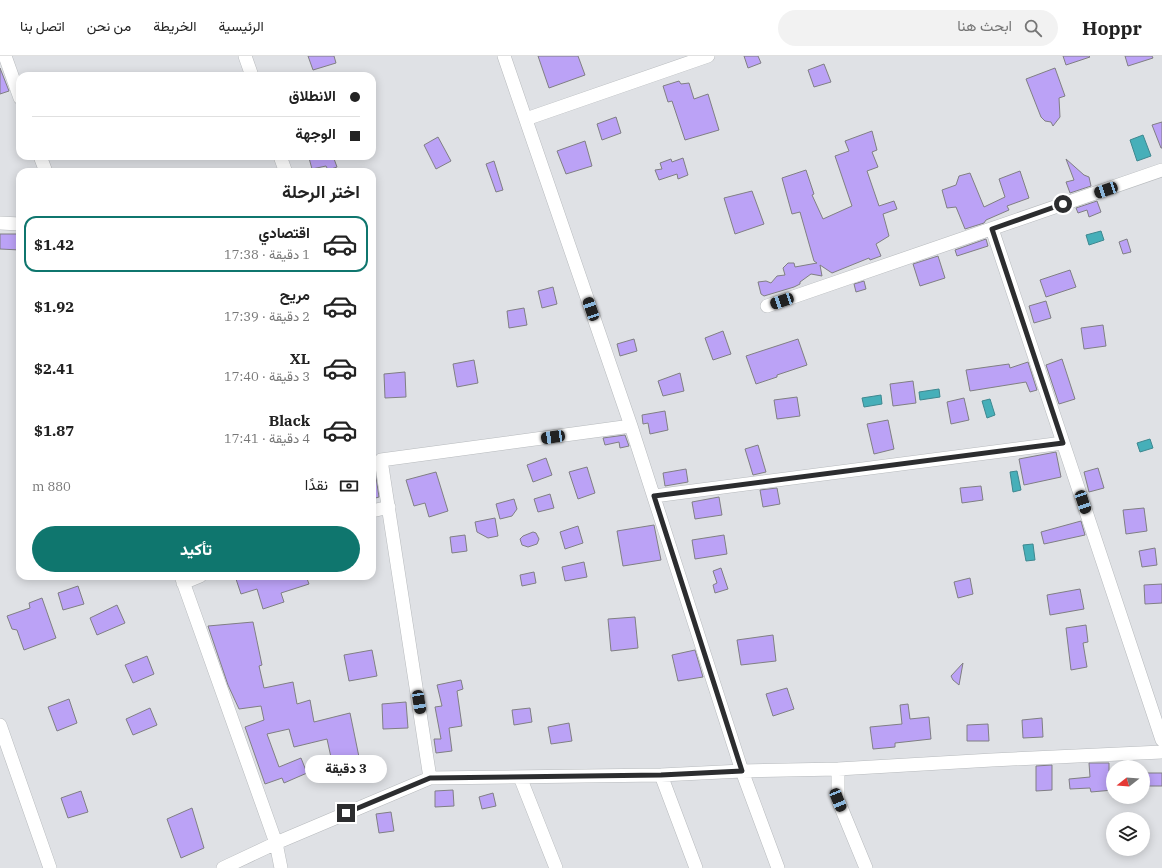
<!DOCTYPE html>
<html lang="ar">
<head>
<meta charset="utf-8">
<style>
  body { margin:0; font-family:"IBM Plex Serif",Vazirmatn,serif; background:#f2f2f2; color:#222; direction:rtl; height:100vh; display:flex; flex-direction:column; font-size:15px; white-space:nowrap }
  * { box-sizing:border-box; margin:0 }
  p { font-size:13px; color:#767676 }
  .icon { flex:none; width:22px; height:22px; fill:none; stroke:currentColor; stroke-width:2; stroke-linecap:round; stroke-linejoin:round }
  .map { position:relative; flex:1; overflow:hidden; direction:ltr }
  .details { position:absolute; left:16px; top:112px; width:360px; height:412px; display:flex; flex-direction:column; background:#fff; border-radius:12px; box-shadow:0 2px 10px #0003; direction:rtl }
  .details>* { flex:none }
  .guide { position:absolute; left:16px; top:16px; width:360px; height:88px; border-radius:12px; box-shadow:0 2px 10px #0003; direction:rtl; display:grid; align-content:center; height:88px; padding:0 16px; background:#fff }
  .needle { width:26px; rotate:253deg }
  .buttons { position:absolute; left:1106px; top:704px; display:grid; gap:8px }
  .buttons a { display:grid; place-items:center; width:44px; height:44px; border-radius:50%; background:#fff; box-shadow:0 2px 10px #0003; font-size:20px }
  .end { position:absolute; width:18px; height:18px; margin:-9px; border:5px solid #2c2d2f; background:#fff; box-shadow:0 0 0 2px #fff }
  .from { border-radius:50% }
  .bubble { position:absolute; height:28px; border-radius:14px; background:#fff; box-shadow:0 2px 10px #0003; font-size:13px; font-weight:800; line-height:28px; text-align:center; direction:rtl }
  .car { position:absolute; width:12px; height:24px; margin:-12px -6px; border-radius:5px; box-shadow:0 0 3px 1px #0007; background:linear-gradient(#222 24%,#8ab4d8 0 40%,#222 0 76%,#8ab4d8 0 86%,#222 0) }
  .guide b { display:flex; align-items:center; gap:14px; height:38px; font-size:15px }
  .guide b+b { border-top:1px solid #e0e0e0 }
  .guide i { width:10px; height:10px; background:#222 }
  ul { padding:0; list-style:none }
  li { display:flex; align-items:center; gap:12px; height:56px; margin:0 8px 6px; padding:0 8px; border:2px solid transparent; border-radius:12px }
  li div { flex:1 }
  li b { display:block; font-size:15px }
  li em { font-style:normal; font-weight:800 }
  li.on { border-color:#0f766e }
  li>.icon { width:36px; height:36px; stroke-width:1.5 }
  h2 { padding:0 16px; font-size:18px; line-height:48px }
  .pay { display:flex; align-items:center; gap:10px; height:44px; padding:0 16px; font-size:15px }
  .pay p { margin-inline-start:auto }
  .action { display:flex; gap:8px; margin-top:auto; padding:8px 16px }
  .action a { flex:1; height:46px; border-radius:24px; background:#0f766e; color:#fff; font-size:16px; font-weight:800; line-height:46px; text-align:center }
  header { display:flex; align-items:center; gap:24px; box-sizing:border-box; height:56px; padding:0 20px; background:#fff; border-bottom:1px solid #e0e0e0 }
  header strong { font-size:19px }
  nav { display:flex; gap:22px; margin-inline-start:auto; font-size:14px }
  .search { width:280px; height:36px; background:#f2f2f2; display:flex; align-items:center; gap:10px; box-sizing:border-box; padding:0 14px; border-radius:22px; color:#767676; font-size:15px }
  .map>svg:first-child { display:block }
  .water { fill:#46afb9; stroke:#3e8890 }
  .building { fill:#bba2f6; stroke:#807f83 }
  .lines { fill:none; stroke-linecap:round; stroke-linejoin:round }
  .street-casing { stroke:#b7babd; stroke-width:14 }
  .street { stroke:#fff; stroke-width:13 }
  .route { stroke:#2c2d2f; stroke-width:5 }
</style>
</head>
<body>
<header>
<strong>Hoppr</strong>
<div class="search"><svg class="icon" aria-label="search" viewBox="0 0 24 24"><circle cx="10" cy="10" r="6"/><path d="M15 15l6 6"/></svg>ابحث هنا</div>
<nav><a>الرئيسية</a><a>الخريطة</a><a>من نحن</a><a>اتصل بنا</a></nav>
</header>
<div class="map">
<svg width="1162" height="812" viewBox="0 0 1162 812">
  <rect width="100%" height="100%" fill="#dfe1e5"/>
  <path class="water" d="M1143 79 1151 100 1137 105 1130 84Z
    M1101 175 1104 184 1089 189 1086 179Z
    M939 333 940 341 920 344 919 336Z
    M881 339 882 348 864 351 862 342Z
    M990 343 995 359 987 362 982 345Z
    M1150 383 1153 392 1140 396 1137 387Z
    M1017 415 1021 434 1013 436 1010 416Z
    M1033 488 1035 504 1026 505 1023 489Z"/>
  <path class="building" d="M308 0H334L336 7 313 14Z
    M538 0H578L585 19 549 32Z
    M744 0H758L761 7 748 12Z
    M1063 0H1089L1090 1 1066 9Z
    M1125 0H1152L1153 2 1128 10Z
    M824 8 831 26 814 31 808 14Z
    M0 12 9 35 0 38Z
    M1055 12 1065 40 1059 42 1060 61 1053 70 1051 66 1045 65 1041 61 1026 23Z
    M679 25 681 28 689 27 694 43 708 38 719 74 685 84 672 45 668 46 663 30Z
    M616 61 621 77 602 84 597 68Z
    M1162 66V92H1161L1152 69Z
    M872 75 877 94 872 96 878 111 867 115 879 150 894 145 897 153 883 158 889 180 876 188 881 200 870 204 869 202 832 217 820 209 822 220 811 218 800 226V228L794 231 764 240 761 238 758 226 766 225 771 227 777 220 785 219 783 212 788 207H794L795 211 817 207 814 205 800 156 792 158 782 122 806 114 814 138 812 139 823 163 852 150 835 100 849 95 845 85Z
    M438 81 451 105 436 113 424 89Z
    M585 85 592 110 566 118 557 95Z
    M315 100H333L337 111 328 114 326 110 312 113 309 102Z
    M683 102 688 119 678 123 677 118 659 124 655 114 662 113 660 107 671 103 672 106Z
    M1066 103 1084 119 1089 121 1091 130 1070 137 1066 126 1074 124Z
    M494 105 503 134 496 136 486 108Z
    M1020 115 1029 142 1007 150 1009 154 986 164 984 167 965 173 956 151 947 152 942 134 956 129 959 120 970 117 984 151 1005 141 999 123Z
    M752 135 764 168 735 178 724 142Z
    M1097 145 1101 156 1089 161 1087 154 1078 157 1076 152Z
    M0 178H20V194L0 193Z
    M986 183 988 190 957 200 955 194Z
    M1127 183 1131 196 1123 198 1119 186Z
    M938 200 945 222 920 230 913 208Z
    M1070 214 1076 231 1046 241 1040 224Z
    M864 225 866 233 856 236 854 228Z
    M553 231 557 248 542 252 538 235Z
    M1046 245 1051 262 1034 267 1029 250Z
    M524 252 527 269 509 272 507 255Z
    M1103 269 1106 290 1084 293 1081 272Z
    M723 275 731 298 713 304 705 282Z
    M634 283 637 295 620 300 617 288Z
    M798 283 807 309 777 319V321L756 328 746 300Z
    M1062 303 1075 343 1059 348 1046 309Z
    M474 304 478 327 457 331 453 308Z
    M1028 306 1037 334 1030 336 1026 326 970 335 966 314 1009 308 1010 312Z
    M405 316 406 341 385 342 384 318Z
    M680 317 684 335 663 340 658 325Z
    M913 325 916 347 893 350 890 328Z
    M797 341 800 360 777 363 774 344Z
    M964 342 969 364 951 368 947 346Z
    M665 355 668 374 650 378 648 367 643 368 642 359Z
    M888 364 894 393 874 398 867 368Z
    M625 379 629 390 620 392 619 386 605 389 603 382Z
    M758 389 766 416 753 419 745 393Z
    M1056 396 1061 421 1024 429 1019 403Z
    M546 402 552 419 533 426 527 409Z
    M587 411 595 437 578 443 569 416Z
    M1098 412 1104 432 1089 436 1084 416Z
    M686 413 688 426 665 430 663 417Z
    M372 415H375L379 441 372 443Z
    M436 416 448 455 429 461 425 447 414 450 406 424Z
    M981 430 983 444 962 447 960 432Z
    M777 432 780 448 763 451 760 434Z
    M550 438 554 452 538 456 534 443Z
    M719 441 722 459 695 463 692 446Z
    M514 443 517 453 512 460 500 463 496 448Z
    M1144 452 1147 475 1126 478 1123 454Z
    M495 462 498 480 488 482 477 476 475 466Z
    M1081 465 1085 479 1044 488 1041 476Z
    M654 469 661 504 623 510 617 475Z
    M578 470 583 487 565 493 560 476Z
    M533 476 536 477 539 483 537 488 528 491 522 489 520 483 523 480Z
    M465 479 467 495 452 497 450 481Z
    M724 479 727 498 695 503 692 484Z
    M1155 492 1157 509 1142 511 1139 495Z
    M584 506 587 521 565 525 562 511Z
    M721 512 728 533 715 537 713 529 717 527 713 515Z
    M534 516 536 527 522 530 520 519Z
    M235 520H306L309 528 281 537 284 546 263 553 257 533 241 538Z
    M970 522 973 538 958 542 954 526Z
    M1162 528V547L1145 548 1144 529Z
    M78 530 84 548 63 554 58 537Z
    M1080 533 1084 553 1050 559 1047 539Z
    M42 542 56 582 24 594 17 574 12 573 7 560 30 552 29 547Z
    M117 549 125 567 97 579 90 562Z
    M635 561 638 592 611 595 608 563Z
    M253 566 262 609 259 610 264 632 293 626 297 648 310 644 314 666 350 657 359 701 332 706 327 683 294 691 289 673 267 678 279 711 301 702 307 717 284 727 282 722 265 728 245 671 264 664 261 650 239 653 228 629 208 570Z
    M1086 569 1088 586 1083 587 1087 611 1071 614 1066 572Z
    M773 579 776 605 741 609 737 584Z
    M372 594 377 620 349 625 344 599Z
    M695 594 703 621 678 625 672 599Z
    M147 600 154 618 133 627 125 609Z
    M963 607 959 629 953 624 951 620Z
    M461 624 463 633 457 635 462 670 449 672 452 695 436 697 434 683H441L435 651 442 650 437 629Z
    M787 632 794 653 773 660 766 638Z
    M69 643 77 667 57 675 48 651Z
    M406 646 408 672 383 673 382 648Z
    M908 648 910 663 929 661 931 683 895 687V691L873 693 870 671 902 668 900 649Z
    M150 652 157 669 133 679 126 663Z
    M530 652 532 666 514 669 512 654Z
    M1042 662 1043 681 1023 682 1022 664Z
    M569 667 572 685 551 688 548 671Z
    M988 668 989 685H967V669Z
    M1089 707H1109V715H1113V734L1091 736 1090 732 1070 733 1069 723 1090 721Z
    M1052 709V734L1036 735V710Z
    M1143 717H1162V730H1143Z
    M453 734 454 750 435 751V735Z
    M81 735 88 756 68 762 61 742Z
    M493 737 496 750 482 753 479 741Z
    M192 752 204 792 181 802 167 763Z
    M391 756 394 775 379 777 376 758Z"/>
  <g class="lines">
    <g class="street-casing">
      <path id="street" d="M5 0 20 42
        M245 0 252 20
        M504 0 631 370 742 715 778 812
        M526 63 708 0
        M40 100 46 116
        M280 100 285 114
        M0 167 20 168
        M992 173 1162 684
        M767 250 1162 114
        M654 440 1063 387
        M372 455 389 451
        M181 520 276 787 281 812
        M183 527 200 520
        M0 669 50 812
        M838 713V744L866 812
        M661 719 696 812
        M520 721 556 812
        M430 722 381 404 631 370
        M223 812 276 787 430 722 661 719 742 715 838 713 992 704 1162 696"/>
    </g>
    <use href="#street" class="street"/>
  </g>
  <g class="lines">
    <path class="route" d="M346 757 430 722 661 719 742 715 654 440 1063 387 992 173 1063 148"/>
  </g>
</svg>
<div class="buttons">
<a><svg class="needle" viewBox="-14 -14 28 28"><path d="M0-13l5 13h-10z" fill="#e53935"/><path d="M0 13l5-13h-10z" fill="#767676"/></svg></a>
<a><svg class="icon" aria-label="layers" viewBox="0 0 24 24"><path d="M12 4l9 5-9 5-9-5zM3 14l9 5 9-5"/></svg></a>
</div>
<i class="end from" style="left:1063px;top:148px"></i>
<i class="end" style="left:346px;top:757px"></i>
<div class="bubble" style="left:305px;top:699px;width:82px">3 دقيقة</div>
<i class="car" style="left:1106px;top:134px;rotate:251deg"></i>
<i class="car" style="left:782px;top:245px;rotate:251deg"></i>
<i class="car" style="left:591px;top:253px;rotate:341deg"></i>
<i class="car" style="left:553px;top:381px;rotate:262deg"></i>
<i class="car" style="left:1083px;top:446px;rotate:162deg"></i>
<i class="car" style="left:419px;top:646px;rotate:171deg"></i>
<i class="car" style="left:838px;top:744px;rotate:158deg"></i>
<div class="guide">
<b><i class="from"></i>الانطلاق</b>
<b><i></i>الوجهة</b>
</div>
<section class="details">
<h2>اختر الرحلة</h2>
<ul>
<li class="on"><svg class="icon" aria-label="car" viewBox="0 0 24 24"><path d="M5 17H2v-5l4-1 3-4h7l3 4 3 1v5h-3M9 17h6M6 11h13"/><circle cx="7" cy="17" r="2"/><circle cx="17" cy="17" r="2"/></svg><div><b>اقتصادي</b><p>1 دقيقة · 17:38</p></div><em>$1.42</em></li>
<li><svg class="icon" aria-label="car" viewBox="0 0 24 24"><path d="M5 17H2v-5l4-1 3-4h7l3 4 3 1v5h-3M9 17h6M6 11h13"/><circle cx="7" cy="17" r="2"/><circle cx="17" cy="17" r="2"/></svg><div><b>مريح</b><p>2 دقيقة · 17:39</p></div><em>$1.92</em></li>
<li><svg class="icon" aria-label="car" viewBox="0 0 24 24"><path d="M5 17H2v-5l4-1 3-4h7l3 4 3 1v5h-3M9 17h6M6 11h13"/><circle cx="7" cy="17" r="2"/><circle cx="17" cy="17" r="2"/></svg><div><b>XL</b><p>3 دقيقة · 17:40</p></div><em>$2.41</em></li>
<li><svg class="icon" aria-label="car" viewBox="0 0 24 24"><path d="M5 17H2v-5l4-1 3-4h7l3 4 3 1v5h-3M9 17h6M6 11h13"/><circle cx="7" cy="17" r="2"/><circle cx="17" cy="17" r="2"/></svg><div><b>Black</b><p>4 دقيقة · 17:41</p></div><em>$1.87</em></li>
</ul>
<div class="pay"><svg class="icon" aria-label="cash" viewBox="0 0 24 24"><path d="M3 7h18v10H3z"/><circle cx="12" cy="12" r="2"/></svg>نقدًا<p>880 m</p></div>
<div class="action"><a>تأكيد</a></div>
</section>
</div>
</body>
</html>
